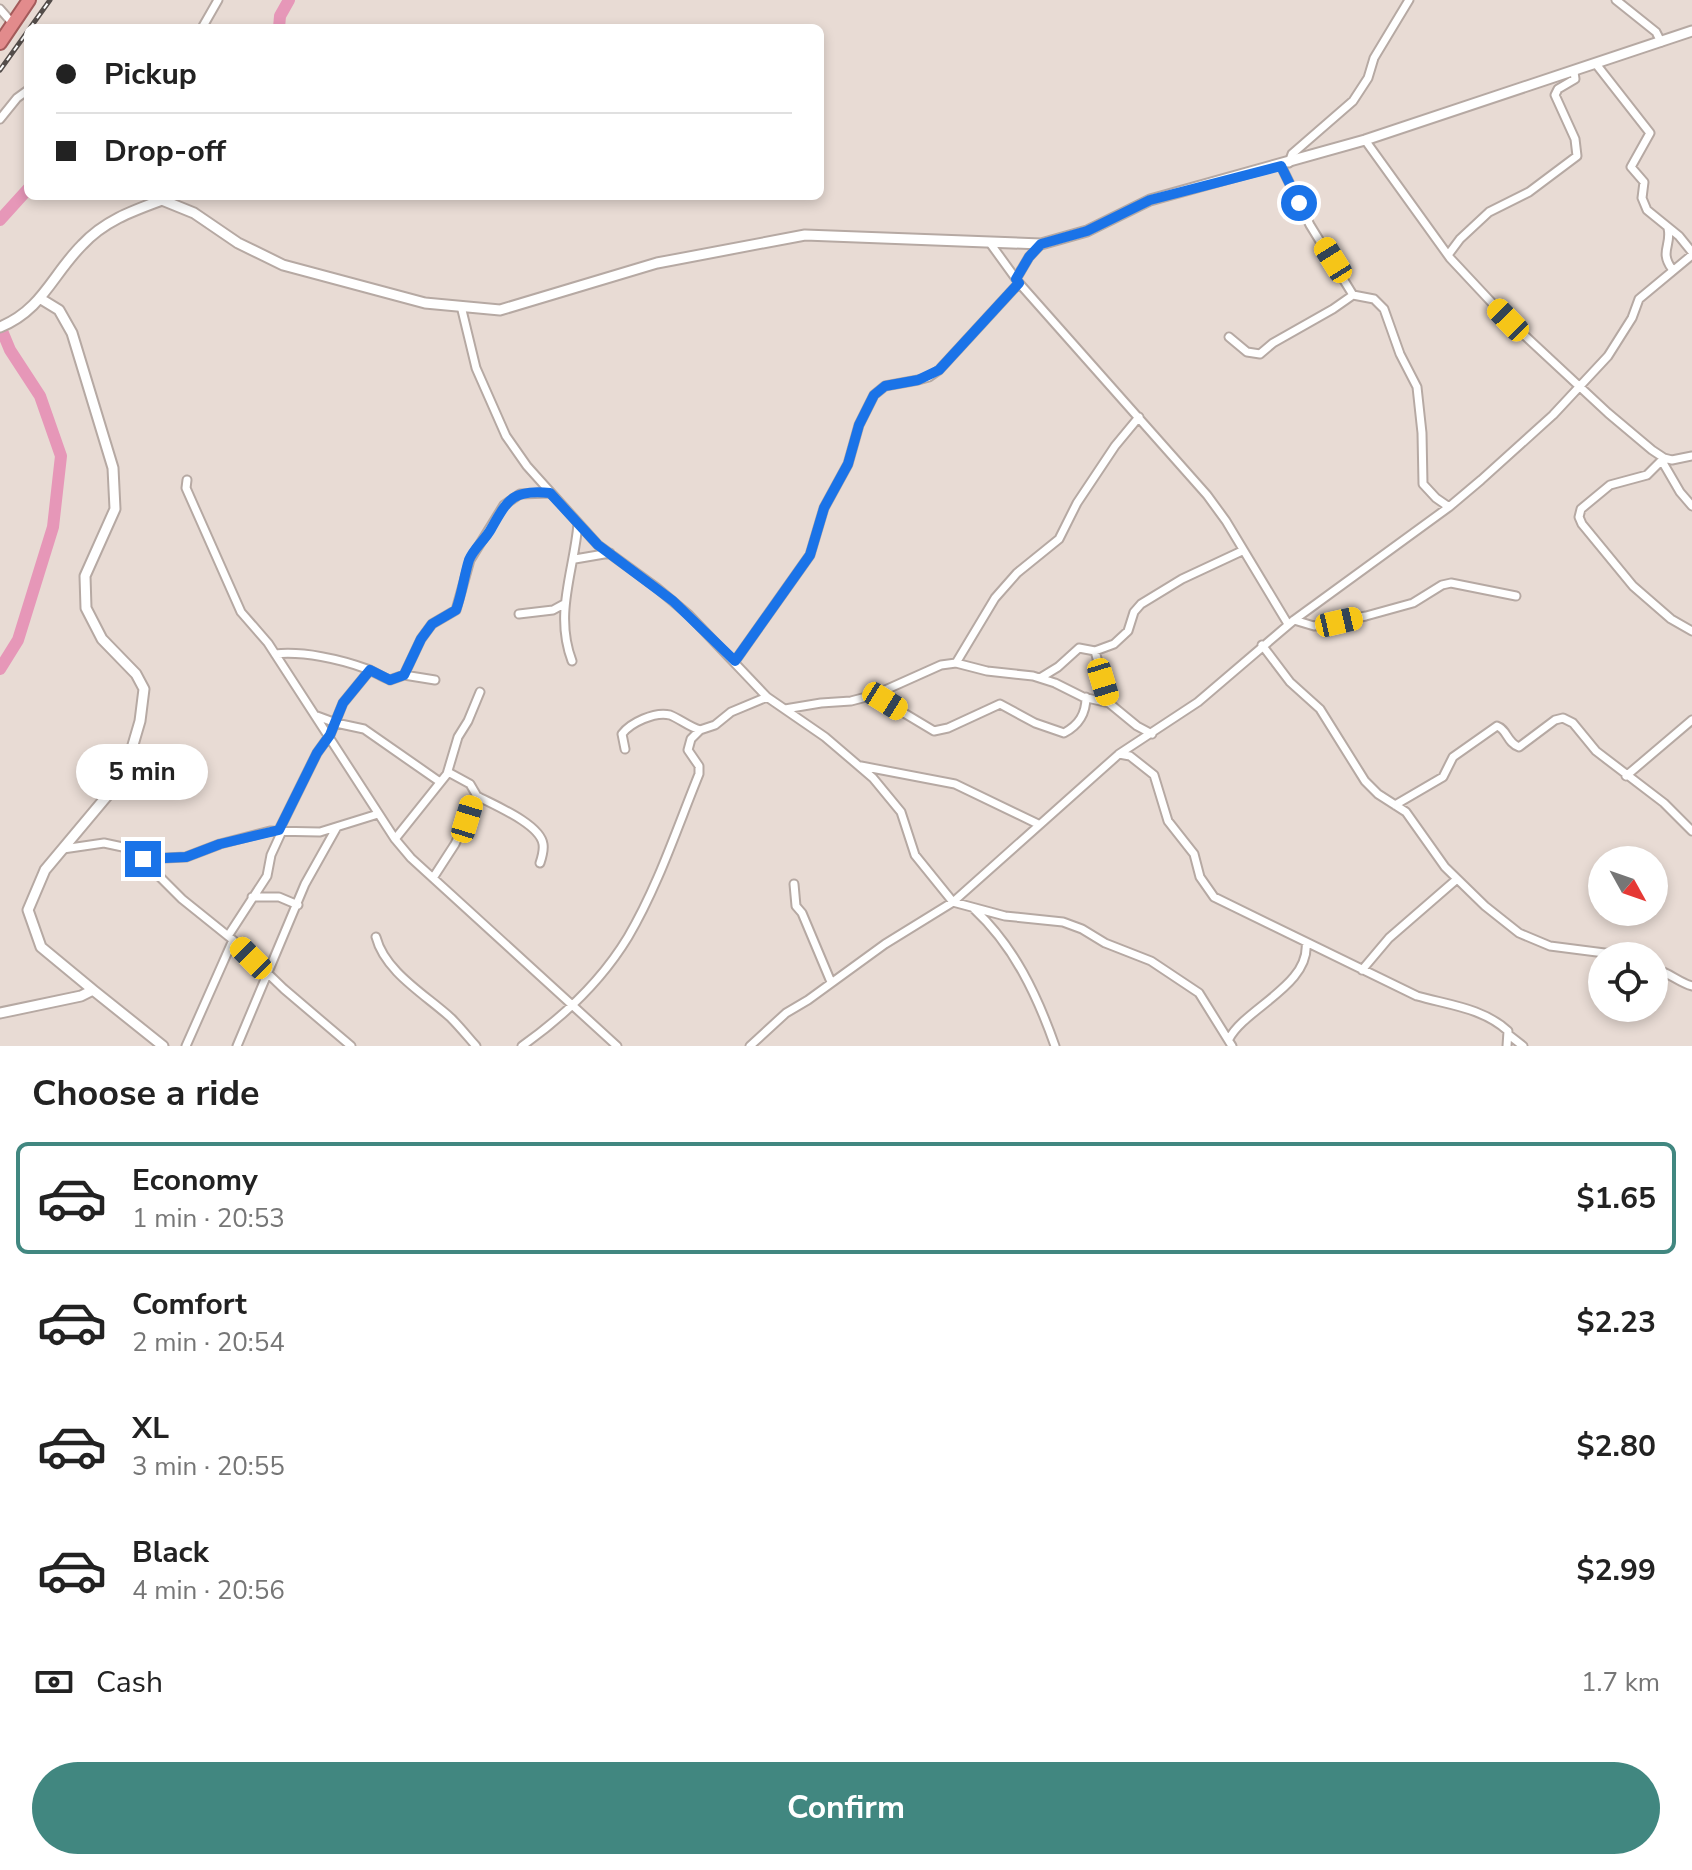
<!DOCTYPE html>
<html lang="en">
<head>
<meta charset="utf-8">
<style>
  body { margin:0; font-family:"Nunito Sans",sans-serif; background:#f2f2f2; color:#222; height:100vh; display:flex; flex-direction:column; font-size:30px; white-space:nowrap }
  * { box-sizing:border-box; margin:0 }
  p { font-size:26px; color:#767676 }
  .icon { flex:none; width:44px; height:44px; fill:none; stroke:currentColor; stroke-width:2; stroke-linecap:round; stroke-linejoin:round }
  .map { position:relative; height:1046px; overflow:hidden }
  .side { display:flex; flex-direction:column; background:#fff; flex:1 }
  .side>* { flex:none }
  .guide { position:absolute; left:24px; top:24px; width:800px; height:176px; border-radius:12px; box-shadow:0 4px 12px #0003; display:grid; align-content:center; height:176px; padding:0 32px; background:#fff }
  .needle { width:52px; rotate:130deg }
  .buttons { position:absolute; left:1588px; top:846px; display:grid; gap:16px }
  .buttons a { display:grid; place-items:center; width:80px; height:80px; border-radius:50%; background:#fff; box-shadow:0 4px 12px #0003; font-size:40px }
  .end { position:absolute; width:36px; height:36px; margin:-18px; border:10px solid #1a73e8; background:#fff; box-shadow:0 0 0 4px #fff }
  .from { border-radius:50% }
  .bubble { position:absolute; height:56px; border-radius:28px; background:#fff; box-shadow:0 4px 12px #0003; font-size:26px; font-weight:700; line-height:56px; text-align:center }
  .car { position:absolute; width:24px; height:48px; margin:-24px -12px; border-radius:10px; box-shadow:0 0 6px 2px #0007; background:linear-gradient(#f5c518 24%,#345 0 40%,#f5c518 0 76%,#345 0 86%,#f5c518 0) }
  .guide b { display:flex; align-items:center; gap:28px; height:76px; font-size:30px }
  .guide b+b { border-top:2px solid #e0e0e0 }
  .guide i { width:20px; height:20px; background:#222 }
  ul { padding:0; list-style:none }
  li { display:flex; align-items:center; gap:24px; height:112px; margin:0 16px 12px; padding:0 16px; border:4px solid transparent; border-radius:12px }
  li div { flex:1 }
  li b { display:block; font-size:30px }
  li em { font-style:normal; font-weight:700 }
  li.selected { border-color:#418780 }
  li>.icon { width:72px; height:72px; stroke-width:1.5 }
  h2 { padding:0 32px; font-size:36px; line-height:96px }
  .pay { display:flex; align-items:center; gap:20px; height:88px; padding:0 32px; font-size:30px }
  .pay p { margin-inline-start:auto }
  .primary-button { display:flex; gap:16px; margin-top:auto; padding:16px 32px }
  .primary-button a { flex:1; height:92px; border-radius:48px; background:#418780; color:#fff; font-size:32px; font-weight:700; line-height:92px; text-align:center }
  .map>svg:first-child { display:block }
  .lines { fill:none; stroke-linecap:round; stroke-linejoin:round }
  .river { stroke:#e697b8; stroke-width:12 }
  .minor-casing { stroke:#b6a9a3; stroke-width:11 }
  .tertiary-casing { stroke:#b6a9a3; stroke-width:13 }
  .trunk-casing { stroke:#a45b5b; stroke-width:16 }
  .minor { stroke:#fff; stroke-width:7 }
  .tertiary { stroke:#fff; stroke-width:9 }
  .trunk { stroke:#e28b8c; stroke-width:12 }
  .rail-casing { stroke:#544d4a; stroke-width:5 }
  .rail { stroke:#fff; stroke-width:2; stroke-dasharray:6; stroke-linecap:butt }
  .route { stroke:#1a73e8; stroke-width:10 }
</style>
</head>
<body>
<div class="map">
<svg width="1692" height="1046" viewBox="0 0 1692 1046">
  <rect width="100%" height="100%" fill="#e8dbd4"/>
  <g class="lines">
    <path class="river" d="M279 28 280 16 289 0
      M0 220 28 189
      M0 326 10 350 40 396 61 456 53 527 18 640 0 669"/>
    <g class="minor-casing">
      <path id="minor" d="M1616 0 1656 32 1661 42
        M0 9 14 25
        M202 28 218 0
        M1596 64 1650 133 1631 167 1644 182 1642 198 1647 210 1679 236 1692 252
        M0 119 17 98 28 90
        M1365 140 1450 258 1508 320 1608 413 1652 450 1664 458 1672 460 1692 456
        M1289 163 1292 154 1353 101 1368 78 1374 58 1409 0
        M1281 166 1310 225 1353 295 1374 299 1384 309 1400 354 1417 387 1422 433 1423 484 1436 498 1449 507
        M1668 228C1672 246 1659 251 1672 269
        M990 243 1019 283 1207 495 1226 521 1288 624
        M1448 255 1460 239 1489 212 1529 192 1577 156 1575 139 1555 95 1558 89 1575 79 1574 72
        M1016 279 1029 257 1041 244
        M461 306 476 368 506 436 527 466 598 545 657 588 689 615 767 697 825 737 873 778 901 812 915 855 953 902 1005 916 1063 922 1082 929 1105 943 1151 961 1199 993 1232 1046
        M1229 337 1247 352 1260 354 1273 343 1333 309 1353 295
        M1664 458 1647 475 1610 485 1581 509 1579 517 1582 524 1633 586 1671 619 1692 631
        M1662 461 1680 492 1692 506
        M187 480 186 488 241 612 268 643 395 839 411 858 617 1046
        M575 559 610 553
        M519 614 553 610 564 604
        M1294 620 1314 626 1366 616 1413 603 1442 585 1451 583 1516 596
        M1262 645 1290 682 1320 709 1365 781 1378 794 1406 812 1445 867 1485 906 1519 933 1550 946 1628 956
        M1095 651 1109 703
        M275 654C303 651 340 659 367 669 375 672 382 677 390 680L404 675 435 680
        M572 661C554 614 574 571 578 524
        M735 661 810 555 824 508 848 464 859 425 874 395 885 386 918 380 929 377 939 370 1019 283
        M956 663 995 598 1017 573 1059 539 1077 503 1115 446 1139 417
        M404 675 421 639 432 624 456 610 470 560 504 505 520 494 550 493
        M1040 678 1058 667 1079 648 1095 651 1114 644 1128 631 1134 612 1141 604 1182 579 1242 551
        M874 695 934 731 948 728 1000 704 1035 723 1064 733C1079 725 1086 714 1086 697
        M785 709 821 703 851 701 874 695 941 665 956 663 987 671 1033 676 1055 683 1083 697 1109 703 1137 726 1152 734
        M317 716 336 723 364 729 440 782
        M625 749 622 734C630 723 655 711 670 715 680 719 689 727 700 730
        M1119 754 1130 756 1154 775 1168 821 1194 854 1200 877 1214 897 1417 996C1449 1005 1483 1008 1508 1031L1507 1046
        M861 766 955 784 1038 824
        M448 772 470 784 477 796
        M1626 776 1692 720
        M1395 805 1443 777 1453 757 1497 726C1507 729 1507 743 1519 747L1555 720 1563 718 1573 723 1596 751 1664 803 1692 831
        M279 830 317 753 330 735 343 703 370 670
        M395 839 447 774 458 737 468 721 480 692
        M63 849 104 843 132 849 182 899 233 940 284 989 351 1046
        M143 859 186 857 220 844 270 831 320 832 378 814
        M433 878 455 844 477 796C494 805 540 824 543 844 544 850 542 857 540 863
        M794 884 796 906 802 913 831 982
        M252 897H279L298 905
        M974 909C1014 946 1037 995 1055 1046
        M228 936 267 876 271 855 282 831
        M376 937C385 972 426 995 451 1018 460 1027 468 1037 476 1046
        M1654 969C1669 972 1678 982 1692 986
        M1362 970 1389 938 1457 879
        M1509 1035 1523 1046
        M1229 1039C1245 1008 1311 985 1306 942
        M186 1046 233 940
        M237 1046 305 884 337 827
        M522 1046C563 1017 602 980 628 937 658 886 677 828 699 774V766L688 750 691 739 700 730 715 725 731 712 767 697
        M750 1046 786 1013 808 1000 885 944 953 902 1119 754 1198 702 1294 620 1449 507 1481 480 1553 415 1608 356 1632 318 1639 299 1692 255"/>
    </g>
    <g class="tertiary-casing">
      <path id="tertiary" d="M41 299 59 310 72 333 113 468 115 509 85 576 86 608 102 639 136 674 144 689 140 721 128 762 117 784 45 870 28 910 41 947 93 990
        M0 327C42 310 52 275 82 245 104 221 132 211 162 200L194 213 238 243 283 265 425 303 500 310 657 263 805 235 1041 244 1087 231 1150 200 1365 140 1692 31
        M0 1013 81 996 93 990 163 1046"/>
    </g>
    <g class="trunk-casing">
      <path id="trunk" d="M0 43 29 0"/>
    </g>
    <use href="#minor" class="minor"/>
    <use href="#tertiary" class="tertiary"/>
    <use href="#trunk" class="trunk"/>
    <g class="rail-casing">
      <path id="rail" d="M30 28 50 0
        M0 70 28 31"/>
    </g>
    <use href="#rail" class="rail"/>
  </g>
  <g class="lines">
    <path class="route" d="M143 859 186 857 220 844 279 830 317 753 330 735 343 703 370 670 390 680 404 675 421 639 432 624 456 610C462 594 464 576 469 560 474 548 485 540 491 529 508 499 513 489 550 493L598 545 673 601 735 661 810 555 824 508 848 464 859 425 874 395 885 386 918 380 939 370 1019 283 1016 279 1029 257 1041 244 1087 231 1150 200 1281 166 1299 203"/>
  </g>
</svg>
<div class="buttons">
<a><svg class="needle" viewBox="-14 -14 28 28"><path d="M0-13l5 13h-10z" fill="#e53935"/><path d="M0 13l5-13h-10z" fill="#767676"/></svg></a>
<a><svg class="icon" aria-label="locate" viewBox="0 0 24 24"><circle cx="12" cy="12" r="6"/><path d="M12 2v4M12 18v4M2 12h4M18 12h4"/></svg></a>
</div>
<i class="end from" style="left:1299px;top:203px"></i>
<i class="end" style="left:143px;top:859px"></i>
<div class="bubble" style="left:76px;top:744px;width:132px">5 min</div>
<i class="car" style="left:1333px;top:260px;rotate:328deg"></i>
<i class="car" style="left:1508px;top:320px;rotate:316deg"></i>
<i class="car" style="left:1339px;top:622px;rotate:77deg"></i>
<i class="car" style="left:1103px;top:682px;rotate:163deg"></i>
<i class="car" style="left:885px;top:701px;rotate:122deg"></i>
<i class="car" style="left:467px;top:819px;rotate:17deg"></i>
<i class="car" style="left:251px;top:958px;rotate:315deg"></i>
<div class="guide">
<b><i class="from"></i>Pickup</b>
<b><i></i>Drop-off</b>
</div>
</div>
<section class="side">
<h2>Choose a ride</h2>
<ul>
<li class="selected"><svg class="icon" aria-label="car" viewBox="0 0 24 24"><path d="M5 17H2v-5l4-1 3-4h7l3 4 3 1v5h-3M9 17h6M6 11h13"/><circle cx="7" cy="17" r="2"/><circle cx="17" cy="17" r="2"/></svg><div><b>Economy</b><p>1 min · 20:53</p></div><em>$1.65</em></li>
<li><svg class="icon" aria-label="car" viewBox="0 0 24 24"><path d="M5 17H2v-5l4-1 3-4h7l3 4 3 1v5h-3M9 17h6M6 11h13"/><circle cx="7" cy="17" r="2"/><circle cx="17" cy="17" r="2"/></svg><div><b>Comfort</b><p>2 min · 20:54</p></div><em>$2.23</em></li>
<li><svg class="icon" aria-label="car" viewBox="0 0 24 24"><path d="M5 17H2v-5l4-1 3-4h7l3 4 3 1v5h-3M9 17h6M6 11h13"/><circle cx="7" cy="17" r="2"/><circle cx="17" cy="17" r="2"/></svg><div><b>XL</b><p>3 min · 20:55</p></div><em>$2.80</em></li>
<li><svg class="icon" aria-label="car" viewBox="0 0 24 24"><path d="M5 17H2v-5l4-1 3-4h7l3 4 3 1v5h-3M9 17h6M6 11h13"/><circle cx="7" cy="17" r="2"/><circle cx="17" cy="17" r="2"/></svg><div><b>Black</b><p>4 min · 20:56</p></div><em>$2.99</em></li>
</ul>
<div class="pay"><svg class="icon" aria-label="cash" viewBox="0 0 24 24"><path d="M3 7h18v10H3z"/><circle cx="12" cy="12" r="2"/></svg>Cash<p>1.7 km</p></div>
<div class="primary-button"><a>Confirm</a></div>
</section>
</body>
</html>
